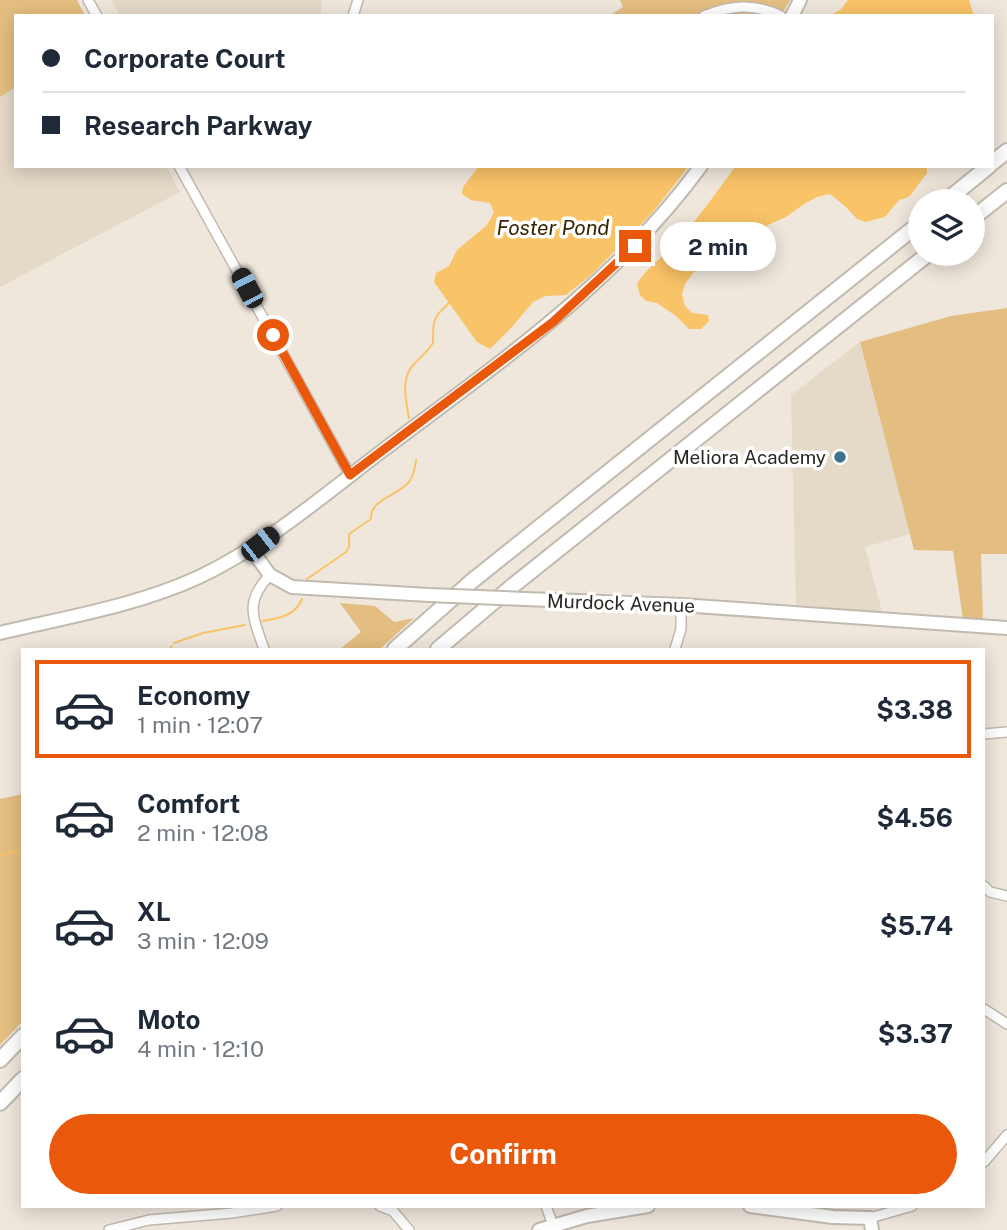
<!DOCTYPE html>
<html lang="en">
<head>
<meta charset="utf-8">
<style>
  body { margin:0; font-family:"Public Sans",sans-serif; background:#f6f6f7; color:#1f2937; height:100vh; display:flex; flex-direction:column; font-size:26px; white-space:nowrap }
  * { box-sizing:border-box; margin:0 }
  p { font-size:23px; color:#747a83 }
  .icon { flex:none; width:38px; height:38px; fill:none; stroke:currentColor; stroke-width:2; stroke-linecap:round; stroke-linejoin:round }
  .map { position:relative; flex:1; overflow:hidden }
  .sheet { position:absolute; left:21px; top:648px; width:964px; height:560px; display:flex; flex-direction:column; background:#fff; border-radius:0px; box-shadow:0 4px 18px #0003 }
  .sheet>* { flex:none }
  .hud { position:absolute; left:14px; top:14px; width:980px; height:154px; border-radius:0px; box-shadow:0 4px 18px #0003; display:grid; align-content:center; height:154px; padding:0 28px; background:#fff }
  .fabs { position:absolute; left:908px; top:189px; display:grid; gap:14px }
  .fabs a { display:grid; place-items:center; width:77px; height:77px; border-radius:50%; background:#fff; box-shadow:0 4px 18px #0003; font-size:35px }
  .end { position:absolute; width:32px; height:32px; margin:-16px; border:9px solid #ea580c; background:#fff; box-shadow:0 0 0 4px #fff }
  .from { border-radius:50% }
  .bubble { position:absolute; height:49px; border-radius:24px; background:#fff; box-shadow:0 4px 18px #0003; font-size:23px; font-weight:700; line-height:49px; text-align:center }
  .car { position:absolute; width:21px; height:42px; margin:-21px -10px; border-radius:9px; box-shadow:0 0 5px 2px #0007; background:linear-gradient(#222 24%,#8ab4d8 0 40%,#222 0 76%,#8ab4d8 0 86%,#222 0) }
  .hud b { display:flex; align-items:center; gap:24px; height:66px; font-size:26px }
  .hud b+b { border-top:2px solid #e0e1e3 }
  .hud i { width:18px; height:18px; background:#1f2937 }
  ul { padding:12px 0 0; list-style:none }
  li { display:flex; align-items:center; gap:21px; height:98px; margin:0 14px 10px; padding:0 14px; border:4px solid transparent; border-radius:0px }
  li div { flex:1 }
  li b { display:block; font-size:26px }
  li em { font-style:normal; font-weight:700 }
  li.active { border-color:#ea580c }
  li>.icon { width:63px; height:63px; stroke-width:1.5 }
  .action { display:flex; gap:14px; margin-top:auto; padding:14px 28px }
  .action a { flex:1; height:80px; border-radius:42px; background:#ea580c; color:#fff; font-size:28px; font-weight:700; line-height:80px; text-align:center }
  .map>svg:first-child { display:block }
  .built { fill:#e5dac8 }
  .green { fill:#e4be81 }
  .water { fill:#f9c368 }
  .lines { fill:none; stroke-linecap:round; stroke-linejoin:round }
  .stream { stroke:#f9c368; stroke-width:2 }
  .minor-casing { stroke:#c1baaf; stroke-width:12 }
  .major-casing { stroke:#c1baaf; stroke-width:16 }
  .highway-casing { stroke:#c1baaf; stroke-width:18 }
  .minor { stroke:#fff; stroke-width:9 }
  .major { stroke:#fff; stroke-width:12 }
  .highway { stroke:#fff; stroke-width:14 }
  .major-bridge-casing { stroke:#c1baaf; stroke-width:16; stroke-linecap:butt }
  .major-bridge { stroke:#fff; stroke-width:12 }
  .route { stroke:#ea580c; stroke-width:9 }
  .poi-dot { fill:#3b768e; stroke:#fff; stroke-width:2.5 }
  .labels { text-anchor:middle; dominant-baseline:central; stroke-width:7; stroke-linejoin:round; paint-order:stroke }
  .poi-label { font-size:19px; fill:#2a2823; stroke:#fff; text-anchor:end }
  .street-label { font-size:19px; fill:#2a2823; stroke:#fff }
  .water-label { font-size:21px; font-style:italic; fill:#3a2500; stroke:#fff }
</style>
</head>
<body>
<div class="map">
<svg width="1007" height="1230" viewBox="0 0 1007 1230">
  <rect width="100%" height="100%" fill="#efe7dc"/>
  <path class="built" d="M111 0H322L321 16H120Z
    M16 87V166H166L180 192 0 287V97Z
    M860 342 910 534 865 547 882 612 796 605 791 395Z"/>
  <path class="green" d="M0 0H77L85 16H16V87L0 97Z
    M620 0H790L781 16H609L623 7Z
    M1007 308V554H981L983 620 963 619 953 551 914 550 860 342 951 316Z
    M340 603 375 606 394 622 414 618 380 649H340L361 632Z
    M23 794V1021L0 1045V799Z"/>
  <path class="water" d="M848 0H969L974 16H829L840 10Z
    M479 166H689L653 212 591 275 566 295 546 296 533 302 512 327 490 349 477 342 434 282 436 273 449 266 457 250 487 225 494 212 490 203 471 200 462 194 463 187Z
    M736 166H927V173L909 197 899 200 885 217 866 222 857 219 845 206 830 194 817 197 804 204 786 217 768 225 750 241 734 249 720 253 693 273 685 284 682 294 685 306 692 313 708 315 709 321 701 329H689L676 316 657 303 646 301 640 295 637 284C646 269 659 260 671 248 695 223 715 194 736 166Z"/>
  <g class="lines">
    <path class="stream" d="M409 418C406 401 400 378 414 364 421 357 427 352 433 343 433 322 432 318 449 303
      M307 579 346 552 349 547V534L371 519C370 499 396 497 409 482 414 476 415 467 416 460
      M263 621C279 618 295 616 302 599
      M174 643 203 633 245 625
      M170 649 172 646
      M0 855 23 850"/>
    <g class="minor-casing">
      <path id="minor" d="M88 0 97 16
        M353 16 358 0
        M704 16C731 5 754 3 781 16
        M179 166 350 475
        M264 649C253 617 244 602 270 575
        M675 649 681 629V605
        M984 734 1007 732
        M984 886 990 892 1007 896
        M984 1009 1007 1024
        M984 1162 1007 1135
        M380 1206 393 1211 409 1230
        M546 1206 553 1225
        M870 1218 912 1206
        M109 1230 149 1220 232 1213 277 1206"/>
    </g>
    <g class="major-casing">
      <path id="major" d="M792 16 800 0
        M251 549 270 575 292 587 429 595
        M525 599 681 605 1007 628
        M0 633C67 617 136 606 199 577 266 545 323 496 382 451 497 364 615 284 701 166
        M750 1206 833 1217 870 1218 872 1230
        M539 1230 587 1216 648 1206"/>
    </g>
    <g class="highway-casing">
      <path id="highway" d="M992 163 1007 151
        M946 201 989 166
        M973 218 1007 191
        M395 649 472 581 920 223
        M438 649 510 588 928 254
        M0 1060 23 1036
        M0 1103 23 1079"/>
    </g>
    <use href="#minor" class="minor"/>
    <use href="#major" class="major"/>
    <use href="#highway" class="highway"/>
    <g class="major-bridge-casing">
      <path id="major-bridge" d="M429 595 525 599"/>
    </g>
    <use href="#major-bridge" class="major-bridge"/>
  </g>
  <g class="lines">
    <path class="route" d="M273 335 350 475 553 322 635 246"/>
  </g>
  <circle class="poi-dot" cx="840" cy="457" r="7"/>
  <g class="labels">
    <g class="poi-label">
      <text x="826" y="457">Meliora Academy</text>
    </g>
    <g class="street-label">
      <text transform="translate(621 603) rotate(2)">Murdock Avenue</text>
    </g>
    <g class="water-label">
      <text x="553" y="227">Foster Pond</text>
    </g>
  </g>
</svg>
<div class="fabs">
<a><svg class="icon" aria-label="layers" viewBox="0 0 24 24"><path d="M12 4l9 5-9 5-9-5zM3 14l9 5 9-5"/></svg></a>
</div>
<i class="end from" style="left:273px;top:335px"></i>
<i class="end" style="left:635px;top:246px"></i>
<div class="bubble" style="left:660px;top:222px;width:116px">2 min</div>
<i class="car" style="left:247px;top:288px;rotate:332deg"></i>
<i class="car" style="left:260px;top:544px;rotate:52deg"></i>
<div class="hud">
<b><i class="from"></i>Corporate Court</b>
<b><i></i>Research Parkway</b>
</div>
<section class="sheet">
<ul>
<li class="active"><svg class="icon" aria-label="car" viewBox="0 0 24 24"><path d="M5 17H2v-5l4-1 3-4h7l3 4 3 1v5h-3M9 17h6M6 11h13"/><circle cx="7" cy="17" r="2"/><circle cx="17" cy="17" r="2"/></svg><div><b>Economy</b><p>1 min · 12:07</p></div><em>$3.38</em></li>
<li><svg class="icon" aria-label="car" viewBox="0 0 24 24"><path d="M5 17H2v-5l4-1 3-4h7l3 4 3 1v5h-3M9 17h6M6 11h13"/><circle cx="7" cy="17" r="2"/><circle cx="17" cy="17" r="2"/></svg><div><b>Comfort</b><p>2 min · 12:08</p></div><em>$4.56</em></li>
<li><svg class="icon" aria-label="car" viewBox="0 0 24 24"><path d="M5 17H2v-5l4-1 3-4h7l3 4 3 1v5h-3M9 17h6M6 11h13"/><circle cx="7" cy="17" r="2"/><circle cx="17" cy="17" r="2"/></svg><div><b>XL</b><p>3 min · 12:09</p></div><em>$5.74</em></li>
<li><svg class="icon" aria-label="car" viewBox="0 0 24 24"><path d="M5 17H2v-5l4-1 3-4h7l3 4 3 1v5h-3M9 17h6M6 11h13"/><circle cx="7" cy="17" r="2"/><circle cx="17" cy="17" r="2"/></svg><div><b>Moto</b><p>4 min · 12:10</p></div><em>$3.37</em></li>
</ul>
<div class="action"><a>Confirm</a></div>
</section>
</div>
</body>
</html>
